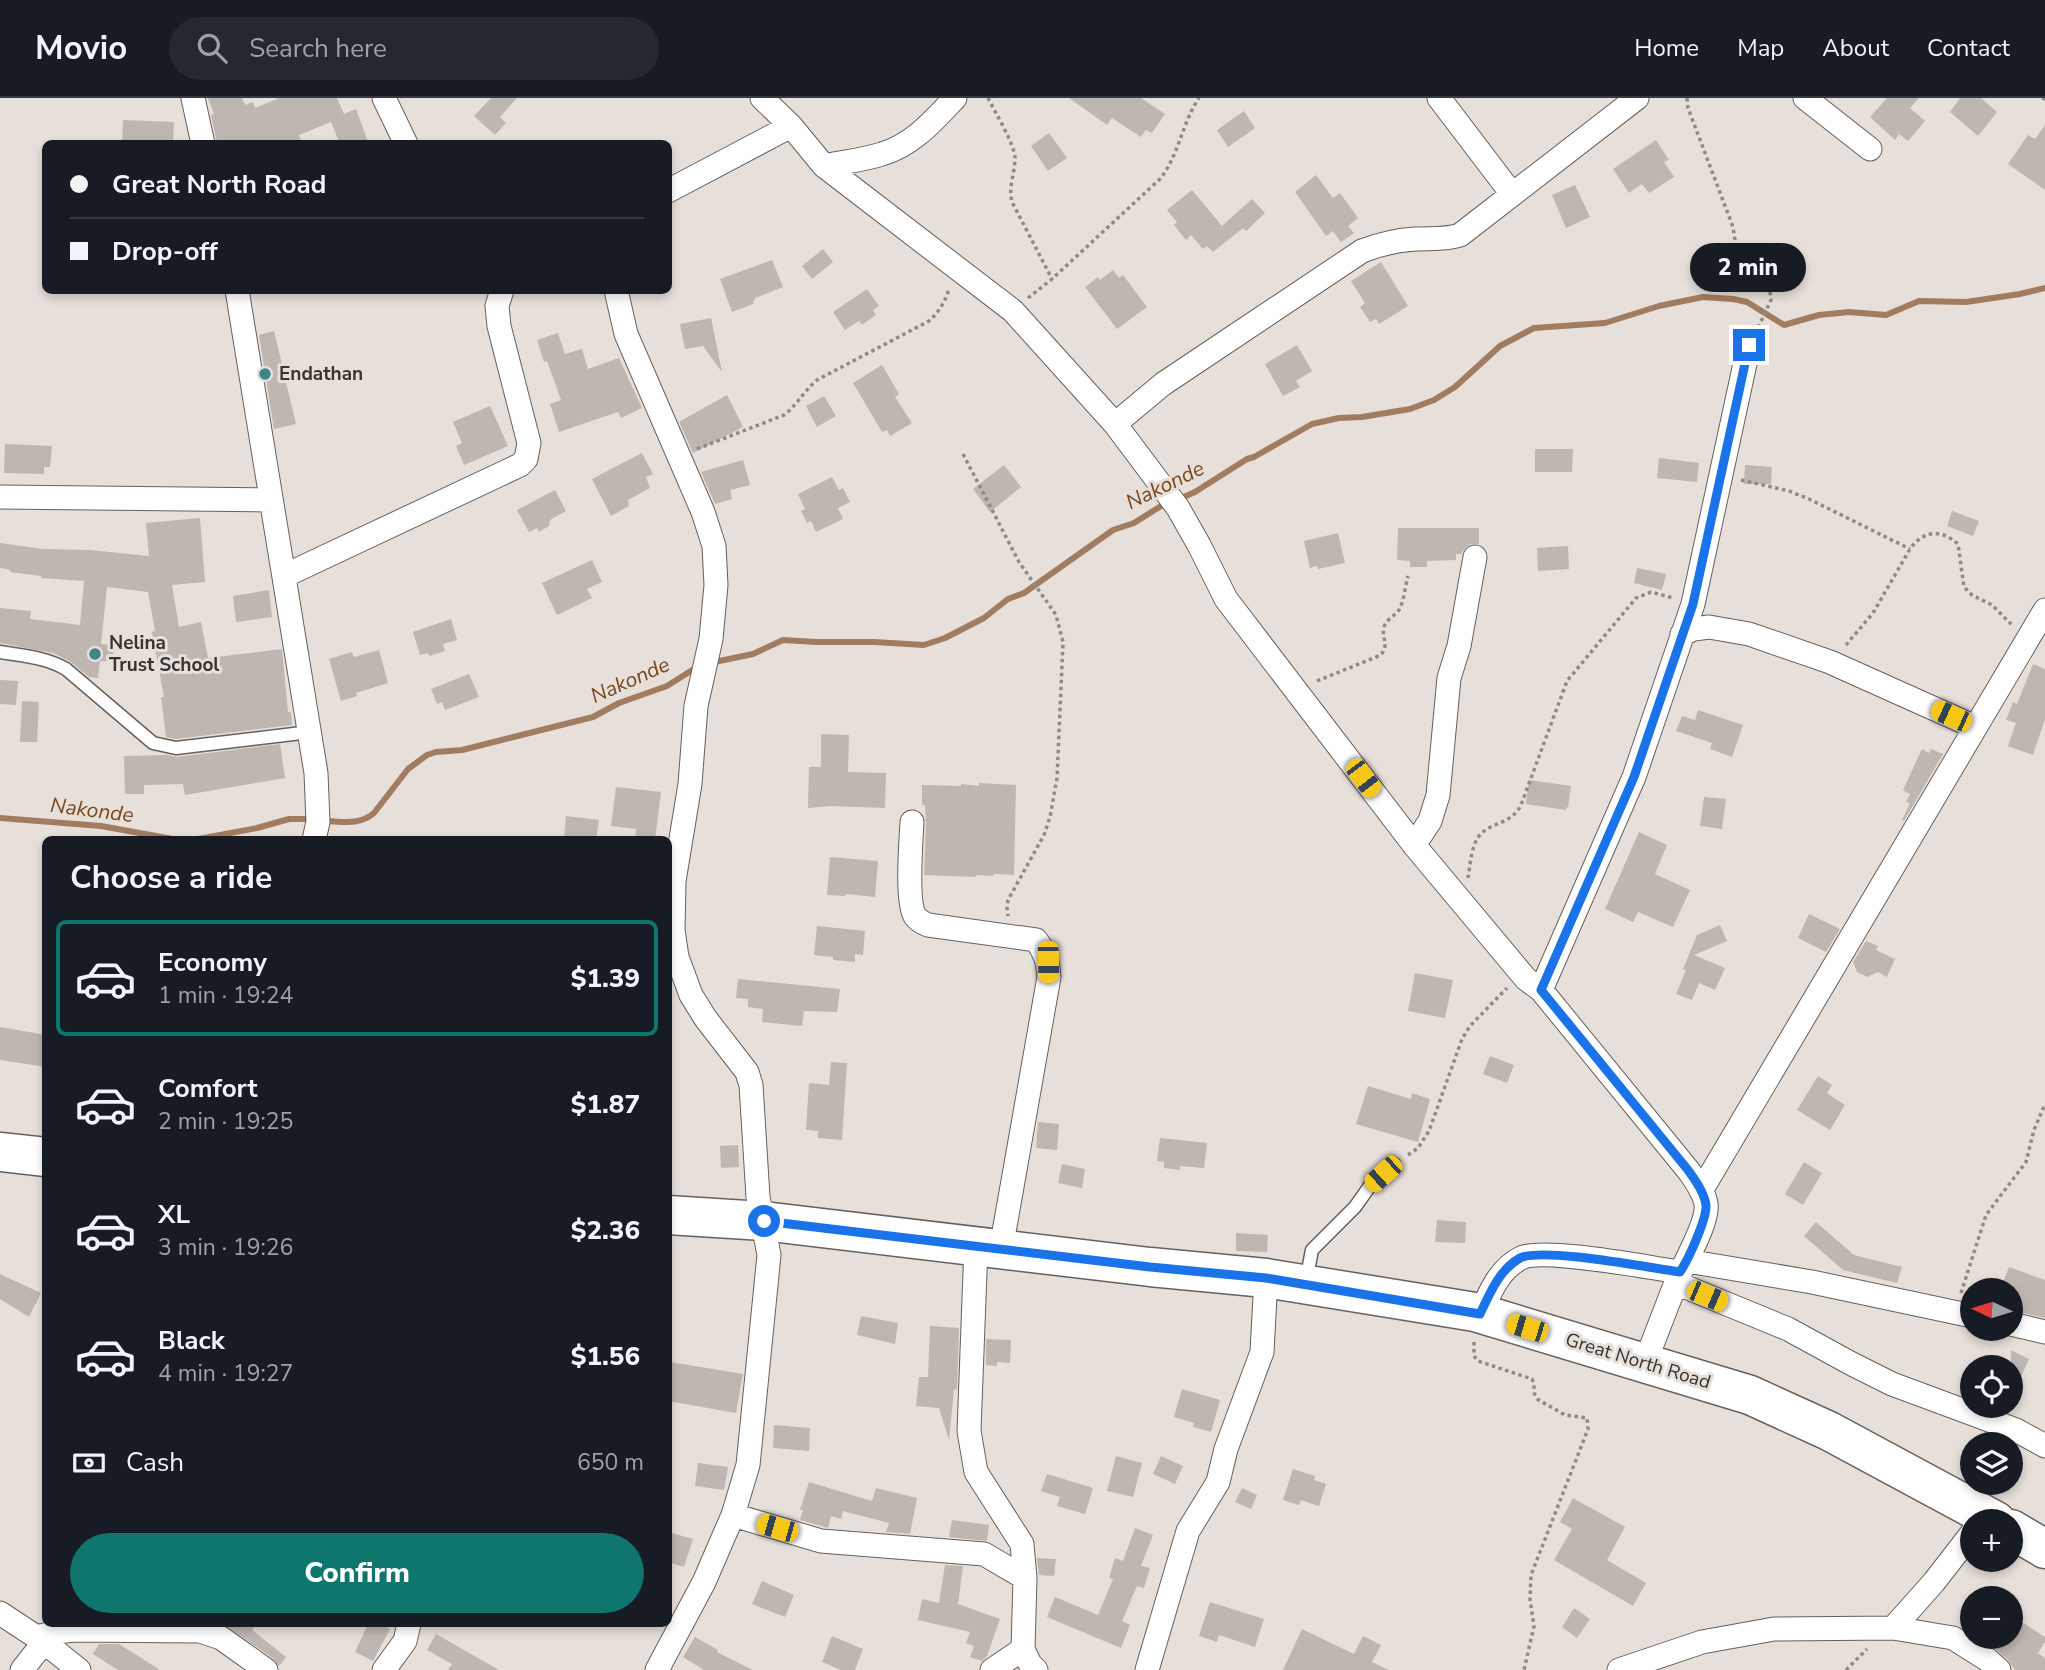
<!DOCTYPE html>
<html lang="en">
<head>
<meta charset="utf-8">
<style>
  body { margin:0; font-family:"Nunito Sans",sans-serif; background:#242831; color:#f1f3f6; height:100vh; display:flex; flex-direction:column; font-size:26px; white-space:nowrap }
  * { box-sizing:border-box; margin:0 }
  p { font-size:23px; color:#9ea1a6 }
  .icon { flex:none; width:38px; height:38px; fill:none; stroke:currentColor; stroke-width:2; stroke-linecap:round; stroke-linejoin:round }
  .map { position:relative; flex:1; overflow:hidden }
  .details { position:absolute; left:42px; top:738px; width:630px; height:791px; display:flex; flex-direction:column; background:#171b24; border-radius:10px; box-shadow:0 4px 10px #0003 }
  .details>* { flex:none }
  .hud { position:absolute; left:42px; top:42px; width:630px; height:154px; border-radius:10px; box-shadow:0 4px 10px #0003; display:grid; align-content:center; height:154px; padding:0 28px; background:#171b24 }
  .needle { width:46px; rotate:274deg }
  .buttons { position:absolute; left:1960px; top:1180px; display:grid; gap:14px }
  .buttons a { display:grid; place-items:center; width:63px; height:63px; border-radius:50%; background:#171b24; box-shadow:0 4px 10px #0003; font-size:35px }
  .end { position:absolute; width:32px; height:32px; margin:-16px; border:9px solid #1a73e8; background:#fff; box-shadow:0 0 0 4px #fff }
  .from { border-radius:50% }
  .bubble { position:absolute; height:49px; border-radius:24px; background:#171b24; box-shadow:0 4px 10px #0003; font-size:23px; font-weight:800; line-height:49px; text-align:center }
  .car { position:absolute; width:21px; height:42px; margin:-21px -10px; border-radius:9px; box-shadow:0 0 5px 2px #0007; background:linear-gradient(#f5c518 24%,#345 0 40%,#f5c518 0 76%,#345 0 86%,#f5c518 0) }
  .hud b { display:flex; align-items:center; gap:24px; height:66px; font-size:26px }
  .hud b+b { border-top:2px solid #363941 }
  .hud i { width:18px; height:18px; background:#f1f3f6 }
  ul { padding:0; list-style:none }
  li { display:flex; align-items:center; gap:21px; height:116px; margin:0 14px 10px; padding:0 14px; border:4px solid transparent; border-radius:10px }
  li div { flex:1 }
  li b { display:block; font-size:26px }
  li em { font-style:normal; font-weight:800 }
  li.selected { border-color:#0f766e }
  li>.icon { width:63px; height:63px; stroke-width:1.5 }
  h2 { padding:0 28px; font-size:32px; line-height:84px }
  .pay { display:flex; align-items:center; gap:18px; height:77px; padding:0 28px; font-size:26px }
  .pay p { margin-inline-start:auto }
  .action { display:flex; gap:14px; margin-top:auto; padding:14px 28px }
  .action a { flex:1; height:80px; border-radius:42px; background:#0f766e; color:#fff; font-size:28px; font-weight:800; line-height:80px; text-align:center }
  header { display:flex; align-items:center; gap:42px; box-sizing:border-box; height:98px; padding:0 35px; background:#171b24; border-bottom:2px solid #363941 }
  header strong { font-size:33px }
  nav { display:flex; gap:38px; margin-inline-start:auto; font-size:24px }
  .search { width:490px; height:63px; background:#242831; display:flex; align-items:center; gap:18px; box-sizing:border-box; padding:0 24px; border-radius:38px; color:#9ea1a6; font-size:26px }
  .map>svg:first-child { display:block }
  .lines { fill:none; stroke-linecap:round; stroke-linejoin:round }
  .stream { stroke:#a27c60; stroke-width:6 }
  .building { fill:#beb6b0 }
  .lane-casing { stroke:#67605b; stroke-width:15 }
  .street-casing { stroke:#67605b; stroke-width:25 }
  .highway-casing { stroke:#67605b; stroke-width:41 }
  .path { stroke:#908a86; stroke-width:3.5; stroke-dasharray:3.5 3.5; stroke-linecap:butt }
  .lane { stroke:#fff; stroke-width:12 }
  .street { stroke:#fff; stroke-width:23 }
  .highway { stroke:#fff; stroke-width:38 }
  .route { stroke:#1a73e8; stroke-width:9 }
  .poi-dot { fill:#3d858b; stroke:#e7dfd9; stroke-width:2.5 }
  .labels { text-anchor:middle; dominant-baseline:central; stroke-width:6; stroke-linejoin:round; paint-order:stroke }
  .poi-label { font-size:19px; font-weight:bold; fill:#363330; stroke:#e7dfd9; text-anchor:start }
  .street-label { font-size:19px; fill:#363330; stroke:#e7dfd9 }
  .water-label { font-size:21px; font-style:italic; fill:#79471b; stroke:#e7dfd9 }
</style>
</head>
<body>
<header>
<strong>Movio</strong>
<div class="search"><svg class="icon" aria-label="search" viewBox="0 0 24 24"><circle cx="10" cy="10" r="6"/><path d="M15 15l6 6"/></svg>Search here</div>
<nav><a>Home</a><a>Map</a><a>About</a><a>Contact</a></nav>
</header>
<div class="map">
<svg width="2045" height="1572" viewBox="0 0 2045 1572">
  <rect width="100%" height="100%" fill="#e7dfd9"/>
  <g class="lines">
    <path class="stream" d="M1179 401 1195 394 1247 361 1254 359 1312 326 1339 320 1362 319 1410 311 1434 302 1455 289 1500 248 1534 230 1605 225 1659 208 1703 199 1733 201 1747 204 1784 227 1819 217 1849 214 1886 217 1919 203 1966 204 2020 196 2045 190
      M710 565 753 556 783 542 816 544H874L924 547 945 540 984 520 1008 501 1024 495 1113 432 1134 425 1169 403
      M0 720 101 728 178 742
      M328 723C345 724 360 727 374 715L408 671 427 657 436 654 462 652 593 619 619 605 667 588 697 569
      M193 742 257 730 289 721H308"/>
  </g>
  <path class="building" d="M208 0H242L245 7 253 4 255 10 279 0H337L344 16 356 11 369 46H340L331 24 299 37 302 46H217L211 17 214 16Z
    M491 0H517L500 19 506 25 495 37 474 18Z
    M1069 0H1141L1165 16 1152 35 1146 32 1141 39 1112 20 1107 27Z
    M1887 0H1919L1910 10 1925 23 1908 43 1899 36 1895 42 1870 19Z
    M1960 0H1981L1997 14 1978 38 1950 14Z
    M1244 13 1255 30 1228 49 1217 32Z
    M123 22 174 24 173 46H122Z
    M2045 27V92L2008 66 2028 37 2035 41Z
    M1049 35 1067 60 1048 73 1031 48Z
    M1656 42 1669 62 1664 64 1674 79 1649 95 1642 86 1629 95 1613 71Z
    M1316 77 1333 100 1340 95 1358 120 1348 128 1354 135 1341 144 1333 133 1326 138 1295 94Z
    M1575 87 1590 119 1566 130 1552 97Z
    M1192 92 1222 128 1252 101 1265 115 1246 133 1243 130 1213 154 1207 148 1203 151 1191 137 1186 142 1174 127 1177 124 1167 112Z
    M823 151 833 164 812 181 802 168Z
    M772 162 783 189 755 200 753 206 732 214 720 181Z
    M1381 164 1408 208 1379 226 1376 221 1370 224 1360 209 1365 205 1351 183Z
    M1113 172 1119 180 1123 177 1147 209 1117 231 1085 189 1098 179 1100 182Z
    M867 191 879 208 873 212 876 217 862 227 859 223 845 232 833 214Z
    M711 220 722 274 703 248 685 251 680 226Z
    M274 233 296 326 274 331 259 237Z
    M558 235 565 256 582 251 588 271 619 260 642 310 621 320 618 314 559 334 550 306 561 302 547 263 544 264 537 242Z
    M1297 247 1312 273 1296 283 1300 289 1283 298 1265 266Z
    M882 267 899 296 895 299 912 325 890 338 887 332 882 334 853 285Z
    M727 297 743 329 693 355 679 324Z
    M824 298 836 318 817 329 806 308Z
    M490 308 508 348 464 367 456 348 462 345 453 324Z
    M5 346 52 348 50 369H44V376L4 375Z
    M1535 351H1573L1572 374H1535Z
    M642 355 653 376 646 379 650 390 628 402 629 408 611 418 592 381Z
    M1659 360 1699 365 1697 384 1657 380Z
    M743 362 750 387 730 392 732 401 715 406 701 374Z
    M1004 367 1021 389 990 414 973 391Z
    M1745 367 1772 369 1771 386H1744Z
    M832 379 839 392 843 390 850 404 838 410 843 421 816 434 811 423 807 425 801 413 805 411 798 396Z
    M555 392 566 413 550 422 549 428 539 434 537 430 529 434 517 412Z
    M1952 413 1979 423 1973 438 1947 428Z
    M200 420 205 484 172 487 179 529 201 524 208 560 282 551 288 614H291L292 627 176 641 166 639 161 599H164L152 534 155 533 148 494 107 489 101 546 114 547 113 564 100 563 98 580 89 579 71 564 53 555 0 545V510L31 513 30 521 80 527 84 483 41 480V478L10 474 11 472 0 470V445L43 451 90 452 149 458 146 425Z
    M1398 430H1479V446H1471L1465 450 1461 456H1456V462L1427 463V469H1410V463L1397 462Z
    M1338 435 1345 465 1318 471 1317 468 1310 470 1304 443Z
    M1568 448 1569 471 1538 473 1537 450Z
    M592 462 602 484 587 491 592 500 557 517 542 485Z
    M1637 470 1666 476 1662 492 1634 485Z
    M269 492 272 519 236 524 233 498Z
    M451 521 457 542 443 546 445 553 429 558 428 555 420 557 413 534Z
    M379 552 388 585 356 595 357 598 341 603 329 561 352 554 354 559Z
    M2033 566 2045 571V621L2033 657 2008 648 2016 625 2006 622 2013 604 2017 606Z
    M469 576 479 599 445 612 442 604 437 606 431 591Z
    M0 582 18 583 16 607 0 606Z
    M22 603 39 604 37 644H20Z
    M1698 612 1743 627 1732 659 1710 651 1712 645 1676 633 1682 618 1695 622Z
    M821 636 849 637 848 674 886 675 885 710 831 708 808 710 809 669H821Z
    M280 646 285 680 185 697 183 686 144 687V696H125L124 658 167 657 177 659Z
    M1922 651 1929 655 1931 651 1943 656 1904 723 1902 722 1910 705 1906 704 1910 696 1903 692Z
    M1529 682 1571 688 1568 710 1566 709V712L1526 706Z
    M979 685 1016 687 1014 777 994 776 993 778 976 777V779L924 777 926 725 925 707H922V687L961 688V686L979 688Z
    M616 689 661 694 655 742H635L636 731 611 728Z
    M1704 699 1726 701 1722 731 1700 728Z
    M566 718 599 722 596 742 564 741Z
    M1639 734 1667 747 1655 776 1690 792 1673 829 1638 814 1633 824 1605 811Z
    M830 759 878 763 875 799 846 796 845 798 827 797Z
    M1809 816 1840 831 1826 854 1798 840Z
    M1720 827 1727 843 1694 857 1725 870 1715 892 1699 885 1692 902 1676 896 1686 872 1683 871 1697 837Z
    M817 828 865 833 863 857 855 856V864L833 862V859L814 857Z
    M1866 843 1878 848 1876 852 1895 861 1887 879 1878 874 1867 879 1857 874 1853 864Z
    M1415 875 1453 882 1445 920 1408 913Z
    M738 881 840 891 837 914 804 913 802 928 762 924 763 911 748 909V901L736 900Z
    M0 929 46 937V969L0 962Z
    M1490 958 1514 967 1507 985 1483 976Z
    M831 964 847 965 842 1042 818 1040V1033L806 1032 809 985 829 987Z
    M1818 978 1832 987 1827 995 1845 1007 1830 1032 1797 1012Z
    M1368 988 1411 1001 1412 995 1430 1001 1418 1044 1356 1026Z
    M1038 1024 1059 1026 1057 1052 1036 1050Z
    M1160 1040 1207 1045 1204 1070 1180 1068V1072L1164 1070V1064L1157 1063Z
    M738 1047 739 1069 721 1070 720 1048Z
    M1804 1064 1822 1075 1803 1107 1785 1096Z
    M1062 1066 1085 1071 1082 1090 1058 1085Z
    M1437 1122 1466 1124 1465 1145 1435 1144Z
    M1816 1124 1854 1157 1902 1169 1897 1185 1843 1172 1804 1138Z
    M1236 1135 1268 1137 1267 1154 1236 1153Z
    M2009 1169 2045 1182V1220L2011 1212V1192H2000Z
    M0 1176 41 1195 29 1219 0 1201Z
    M861 1218 898 1225 895 1246 857 1237Z
    M930 1228 959 1230 957 1292 954 1291 949 1342 939 1310 916 1308 919 1279H928Z
    M986 1241 1011 1242 1010 1265 997 1264V1268L986 1267Z
    M2011 1252 2029 1261 2011 1301Z
    M671 1264 743 1276 736 1315 668 1303V1276Z
    M1182 1291 1220 1302 1211 1334 1193 1329 1194 1325 1174 1319Z
    M774 1327 810 1330 809 1353 773 1350Z
    M1116 1358 1142 1365 1133 1399 1107 1393Z
    M1161 1358 1183 1368 1175 1386 1153 1376Z
    M698 1365 728 1369 724 1392 695 1388Z
    M1293 1371 1315 1378 1314 1382 1326 1386 1319 1408 1301 1402 1299 1407 1283 1402Z
    M1047 1376 1093 1390 1085 1416 1057 1408 1060 1399 1041 1393Z
    M809 1384 872 1403 876 1390 917 1400 910 1436 886 1434 889 1425 843 1413 841 1421 831 1418 828 1430 800 1422 803 1412H800Z
    M1242 1390 1257 1397 1251 1411 1235 1404Z
    M1573 1400 1625 1429 1607 1462 1646 1485 1633 1508 1554 1462 1572 1431 1560 1424Z
    M952 1422 989 1427 987 1443 949 1439Z
    M1135 1430 1153 1437 1141 1468 1150 1470 1144 1490 1137 1488 1122 1523 1130 1527 1121 1550 1047 1519 1055 1499 1098 1517 1113 1481 1109 1480 1115 1460 1123 1463Z
    M668 1434 693 1441 684 1469 668 1464Z
    M1037 1460 1056 1461 1054 1478 1039 1477Z
    M945 1467 963 1468 958 1506 1000 1521 987 1558 982 1563 970 1559 974 1548 966 1545 970 1534 918 1522 922 1501 939 1505Z
    M762 1483 794 1497 785 1519 752 1506Z
    M1210 1504 1264 1521 1255 1549 1219 1537 1217 1544 1199 1538Z
    M1574 1510 1590 1521 1577 1540 1562 1529Z
    M2011 1517 2045 1539V1544L2038 1555 2045 1560V1572H2015L2008 1562 1997 1552 1977 1538H2011Z
    M223 1526H256L252 1532 286 1559 279 1568 274 1561Z
    M368 1526H380L390 1531 373 1563 355 1554Z
    M1302 1531 1354 1556 1363 1538 1381 1547 1372 1564 1389 1572H1283Z
    M436 1536 499 1572H448L452 1566 427 1552Z
    M832 1538 863 1551 855 1572H841L822 1564Z
    M695 1539 718 1552 717 1554 753 1572H704L683 1559Z
    M99 1546H119L160 1572H118L93 1556Z"/>
  <g class="lines">
    <g class="lane-casing">
      <path id="lane" d="M0 554C23 558 45 559 66 571L153 645 176 650 310 634
        M1306 1183 1312 1152 1355 1109 1372 1085 1394 1066"/>
    </g>
    <g class="street-casing">
      <path id="street" d="M193 0 203 46
        M384 0 406 46
        M762 0 791 28 824 68 1013 213 1115 326 1178 410 1199 447 1226 501 1414 747 1526 881 1541 892 1688 1072C1695 1082 1704 1093 1706 1106 1709 1124 1684 1165 1677 1182 1666 1210 1656 1237 1645 1264
        M1439 0 1512 96
        M1805 0 1870 51
        M824 68C843 64 864 62 882 56 913 47 934 22 955 0
        M668 93 791 28
        M237 192 316 675 318 724 314 742
        M616 192 626 236 703 414 714 448 716 487 711 541 696 608 690 686 674 783 673 832 677 859 691 897 706 921 747 974 751 987 758 1099 769 1157 748 1367 733 1417 704 1484 657 1572
        M1115 326 1163 286 1362 153C1380 146 1397 142 1416 141 1430 140 1446 142 1460 137L1637 0
        M0 399 270 402
        M284 478 520 367 526 361 529 345 499 228 497 208 502 192
        M1682 536 1694 531 1709 529 1749 536 1830 564 1975 629
        M912 724C911 744 906 803 915 818 918 822 923 825 928 827L1036 842C1045 854 1048 864 1049 879L1001 1151
        M1414 747 1430 723 1438 697 1449 580 1459 548 1475 459
        M1541 892 1634 679 1693 506 1749 247
        M1701 1093 2045 512
        M976 1148 969 1333 976 1374 1022 1446 1025 1480 1023 1551 1030 1566 1036 1572
        M1687 1163 1812 1184 1972 1218
        M1676 1185 1788 1231 1852 1266 1892 1286 2016 1332 2045 1348
        M1480 1216C1490 1195 1498 1172 1521 1160 1543 1149 1650 1170 1680 1174
        M2011 1226 2045 1234
        M733 1417 821 1443 984 1456 1025 1480
        M0 1515 44 1544 79 1572
        M1893 1530 1953 1540 1988 1562 1999 1572
        M37 1539 55 1534 76 1532 200 1533 221 1540 266 1572
        M22 1572 44 1544
        M384 1572 405 1543 409 1526
        M992 1572 1023 1551
        M1147 1572 1188 1433 1218 1384 1226 1351 1262 1254 1266 1180
        M1619 1572 1702 1544 1774 1531 1893 1530 1934 1484 1972 1435"/>
    </g>
    <g class="highway-casing">
      <path id="highway" d="M0 1054 46 1059
        M668 1117 764 1123 1150 1169 1266 1180 1475 1214 1750 1297 1829 1333 1996 1423
        M2011 1431 2045 1451"/>
    </g>
    <path class="path" d="M988 0C995 14 1015 47 1015 60 1015 75 1008 89 1012 104L1052 181
      M1687 0 1688 10 1733 129 1738 161 1747 175 1766 186 1770 194 1771 202 1758 230
      M2042 0 2045 1
      M1028 200 1052 181 1160 81C1179 57 1182 25 1199 0
      M697 351 784 317C797 307 804 293 817 282L929 223C939 214 945 204 949 191
      M963 356 1019 464 1056 517 1063 544 1057 680 1050 719 1044 737 1008 802 1007 810 1008 818
      M1741 382 1789 393 1809 401 1910 451
      M1846 547 1873 515 1910 451C1923 433 1940 430 1958 446L1964 489 1972 497 1992 507 2013 528
      M1317 583 1381 557C1390 544 1381 542 1384 530 1385 522 1394 519 1399 512 1404 503 1405 489 1408 478
      M1468 780C1470 768 1471 752 1477 741 1488 723 1511 728 1521 707L1567 583 1636 500 1651 494 1673 500
      M1408 1057 1418 1050 1429 1033 1462 941 1470 928 1507 890
      M1961 1195 1986 1117 2026 1064 2034 1032 2045 1006
      M1474 1244V1258L1478 1263 1532 1281C1536 1288 1532 1295 1537 1301L1565 1317 1587 1320 1588 1331 1531 1477 1530 1501 1534 1528 1524 1572
      M1846 1572 1867 1551"/>
    <use href="#lane" class="lane"/>
    <use href="#street" class="street"/>
    <use href="#highway" class="highway"/>
  </g>
  <g class="lines">
    <path class="route" d="M764 1123 1150 1169 1266 1180 1480 1216C1490 1195 1499 1172 1520 1160 1543 1149 1650 1170 1680 1174 1688 1162 1707 1121 1706 1107 1704 1094 1695 1082 1688 1072L1541 892 1634 679 1693 506 1749 247"/>
  </g>
  <g class="poi-dot">
    <circle cx="265" cy="276" r="7"/>
    <circle cx="95" cy="556" r="7"/>
  </g>
  <g class="labels">
    <g class="poi-label">
      <text x="279" y="276">Endathan</text>
      <text x="109" y="545">Nelina<tspan x="109" dy="22">Trust School</tspan></text>
    </g>
    <g class="street-label">
      <text transform="translate(1638 1263) rotate(17)">Great North Road</text>
    </g>
    <g class="water-label">
      <text transform="translate(1165 387) rotate(-26)">Nakonde</text>
      <text transform="translate(630 582) rotate(-24)">Nakonde</text>
      <text transform="translate(92 712) rotate(7)">Nakonde</text>
    </g>
  </g>
</svg>
<div class="buttons">
<a><svg class="needle" viewBox="-14 -14 28 28"><path d="M0-13l5 13h-10z" fill="#e53935"/><path d="M0 13l5-13h-10z" fill="#9ea1a6"/></svg></a>
<a><svg class="icon" aria-label="locate" viewBox="0 0 24 24"><circle cx="12" cy="12" r="6"/><path d="M12 2v4M12 18v4M2 12h4M18 12h4"/></svg></a>
<a><svg class="icon" aria-label="layers" viewBox="0 0 24 24"><path d="M12 4l9 5-9 5-9-5zM3 14l9 5 9-5"/></svg></a>
<a>+</a>
<a>−</a>
</div>
<i class="end from" style="left:764px;top:1123px"></i>
<i class="end" style="left:1749px;top:247px"></i>
<div class="bubble" style="left:1690px;top:145px;width:116px">2 min</div>
<i class="car" style="left:1951px;top:618px;rotate:294deg"></i>
<i class="car" style="left:1363px;top:680px;rotate:143deg"></i>
<i class="car" style="left:1048px;top:864px;rotate:179deg"></i>
<i class="car" style="left:1383px;top:1076px;rotate:228deg"></i>
<i class="car" style="left:1707px;top:1198px;rotate:113deg"></i>
<i class="car" style="left:1527px;top:1230px;rotate:287deg"></i>
<i class="car" style="left:777px;top:1430px;rotate:286deg"></i>
<div class="hud">
<b><i class="from"></i>Great North Road</b>
<b><i></i>Drop-off</b>
</div>
<section class="details">
<h2>Choose a ride</h2>
<ul>
<li class="selected"><svg class="icon" aria-label="car" viewBox="0 0 24 24"><path d="M5 17H2v-5l4-1 3-4h7l3 4 3 1v5h-3M9 17h6M6 11h13"/><circle cx="7" cy="17" r="2"/><circle cx="17" cy="17" r="2"/></svg><div><b>Economy</b><p>1 min · 19:24</p></div><em>$1.39</em></li>
<li><svg class="icon" aria-label="car" viewBox="0 0 24 24"><path d="M5 17H2v-5l4-1 3-4h7l3 4 3 1v5h-3M9 17h6M6 11h13"/><circle cx="7" cy="17" r="2"/><circle cx="17" cy="17" r="2"/></svg><div><b>Comfort</b><p>2 min · 19:25</p></div><em>$1.87</em></li>
<li><svg class="icon" aria-label="car" viewBox="0 0 24 24"><path d="M5 17H2v-5l4-1 3-4h7l3 4 3 1v5h-3M9 17h6M6 11h13"/><circle cx="7" cy="17" r="2"/><circle cx="17" cy="17" r="2"/></svg><div><b>XL</b><p>3 min · 19:26</p></div><em>$2.36</em></li>
<li><svg class="icon" aria-label="car" viewBox="0 0 24 24"><path d="M5 17H2v-5l4-1 3-4h7l3 4 3 1v5h-3M9 17h6M6 11h13"/><circle cx="7" cy="17" r="2"/><circle cx="17" cy="17" r="2"/></svg><div><b>Black</b><p>4 min · 19:27</p></div><em>$1.56</em></li>
</ul>
<div class="pay"><svg class="icon" aria-label="cash" viewBox="0 0 24 24"><path d="M3 7h18v10H3z"/><circle cx="12" cy="12" r="2"/></svg>Cash<p>650 m</p></div>
<div class="action"><a>Confirm</a></div>
</section>
</div>
</body>
</html>
